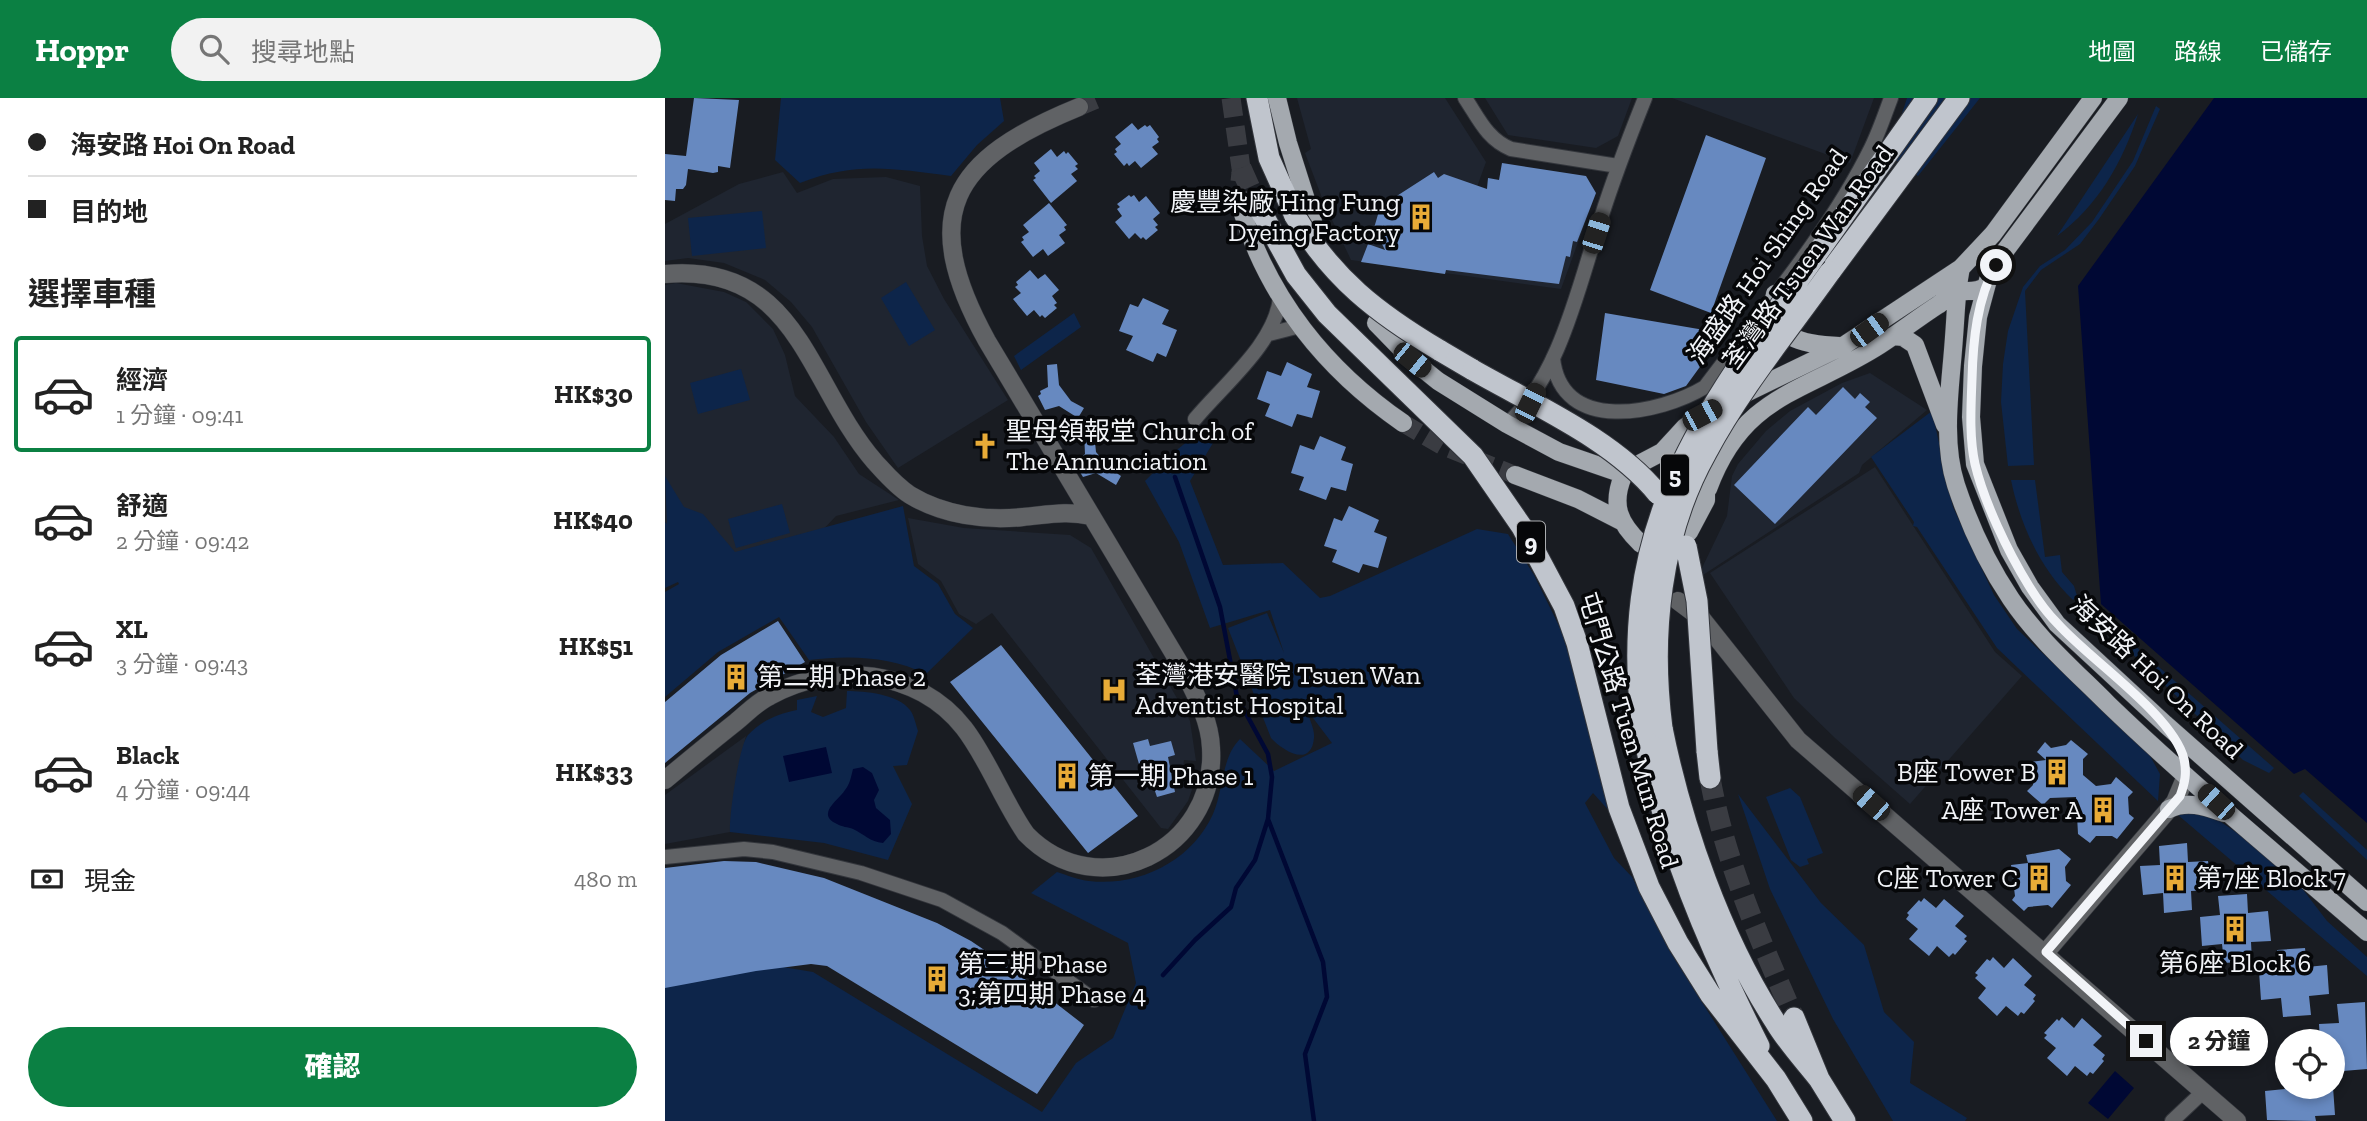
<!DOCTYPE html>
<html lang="zh-TW">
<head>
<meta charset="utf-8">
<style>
  body { margin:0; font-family:"Zilla Slab","Noto Sans TC",serif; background:#f2f2f2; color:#222; height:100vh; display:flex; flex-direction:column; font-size:26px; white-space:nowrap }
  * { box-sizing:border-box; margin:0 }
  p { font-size:23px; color:#767676 }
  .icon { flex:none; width:38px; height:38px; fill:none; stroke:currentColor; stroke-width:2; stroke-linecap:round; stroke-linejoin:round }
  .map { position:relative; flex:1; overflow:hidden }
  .side { display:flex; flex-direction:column; background:#fff; width:665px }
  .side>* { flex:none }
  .banner { display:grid; align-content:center; height:154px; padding:0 28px; background:#fff }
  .controls { position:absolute; left:1610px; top:931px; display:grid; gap:14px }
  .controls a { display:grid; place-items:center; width:70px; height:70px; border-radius:50%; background:#fff; box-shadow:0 4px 10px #0003; font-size:35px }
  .end { position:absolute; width:32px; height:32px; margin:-16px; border:9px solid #f2f4f8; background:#111; box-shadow:0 0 0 4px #111 }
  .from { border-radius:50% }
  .bubble { position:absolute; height:49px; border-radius:24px; background:#fff; box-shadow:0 4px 10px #0003; font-size:23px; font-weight:800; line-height:49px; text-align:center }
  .car { position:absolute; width:21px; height:42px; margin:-21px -10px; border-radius:9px; box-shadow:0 0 5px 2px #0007; background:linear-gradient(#222 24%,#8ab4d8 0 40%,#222 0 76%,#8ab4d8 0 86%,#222 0) }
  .banner b { display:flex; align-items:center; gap:24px; height:66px; font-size:26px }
  .banner b+b { border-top:2px solid #e0e0e0 }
  .banner i { width:18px; height:18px; background:#222 }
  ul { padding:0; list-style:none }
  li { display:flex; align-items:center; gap:21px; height:116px; margin:0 14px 10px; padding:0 14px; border:4px solid transparent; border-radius:7px }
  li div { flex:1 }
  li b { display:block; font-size:26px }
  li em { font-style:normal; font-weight:800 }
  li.active { border-color:#0b8043 }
  li>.icon { width:63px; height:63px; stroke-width:1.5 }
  h2 { padding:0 28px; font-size:32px; line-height:84px }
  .pay { display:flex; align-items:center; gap:18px; height:77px; padding:0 28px; font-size:26px }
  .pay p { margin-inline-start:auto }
  .cta { display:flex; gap:14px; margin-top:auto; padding:14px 28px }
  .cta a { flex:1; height:80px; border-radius:42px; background:#0b8043; color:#fff; font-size:28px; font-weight:800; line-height:80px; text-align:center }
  header { display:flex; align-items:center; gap:42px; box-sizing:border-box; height:98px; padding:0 35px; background:#0b8043; color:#fff }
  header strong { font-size:33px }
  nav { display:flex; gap:38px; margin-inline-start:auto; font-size:24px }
  .search { width:490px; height:63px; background:#f2f2f2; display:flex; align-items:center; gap:18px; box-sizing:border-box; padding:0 24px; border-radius:38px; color:#767676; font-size:26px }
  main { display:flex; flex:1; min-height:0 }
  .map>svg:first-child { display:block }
  .built { fill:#1f2530 }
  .green { fill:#0d254a }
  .water { fill:#000834 }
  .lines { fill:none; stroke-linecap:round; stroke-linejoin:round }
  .stream { stroke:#000834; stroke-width:4.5 }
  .building { fill:#6789c0 }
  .tertiary-tunnel { stroke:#3a3c42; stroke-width:18; stroke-dasharray:18 9; stroke-linecap:butt }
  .primary-tunnel { stroke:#3a3c42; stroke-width:18; stroke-dasharray:18 9; stroke-linecap:butt }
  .trunk-tunnel { stroke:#3a3c42; stroke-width:19; stroke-dasharray:19 10; stroke-linecap:butt }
  .motorway-tunnel { stroke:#3a3c42; stroke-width:21; stroke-dasharray:21 10; stroke-linecap:butt }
  .minor-casing { stroke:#33363c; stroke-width:16 }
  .tertiary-casing { stroke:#33363c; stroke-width:19 }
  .primary-casing { stroke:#33363c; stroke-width:19 }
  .motorway-casing { stroke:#33363c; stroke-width:23 }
  .minor { stroke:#606265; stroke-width:14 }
  .tertiary { stroke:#606265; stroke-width:18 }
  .primary { stroke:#a4a9af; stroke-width:18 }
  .motorway { stroke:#c0c5cd; stroke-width:21 }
  .motorway-bridge-casing { stroke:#33363c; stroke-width:23; stroke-linecap:butt }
  .motorway-bridge { stroke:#c0c5cd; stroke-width:21 }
  .route { stroke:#f2f4f8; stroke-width:9 }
  .labels { text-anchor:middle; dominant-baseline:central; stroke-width:7; stroke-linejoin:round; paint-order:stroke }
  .shield { fill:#060709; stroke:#abadb0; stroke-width:2 }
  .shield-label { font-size:24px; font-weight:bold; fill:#f2f4f8 }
  .poi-label { font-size:26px; fill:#f2f4f8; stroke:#060709; text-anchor:start }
  .street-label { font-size:26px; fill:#f2f4f8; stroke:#060709 }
</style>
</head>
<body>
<header>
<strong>Hoppr</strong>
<div class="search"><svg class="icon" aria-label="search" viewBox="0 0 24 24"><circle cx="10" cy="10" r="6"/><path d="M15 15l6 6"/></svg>搜尋地點</div>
<nav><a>地圖</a><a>路線</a><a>已儲存</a></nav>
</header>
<main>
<section class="side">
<div class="banner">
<b><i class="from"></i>海安路 Hoi On Road</b>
<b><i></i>目的地</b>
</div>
<h2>選擇車種</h2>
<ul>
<li class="active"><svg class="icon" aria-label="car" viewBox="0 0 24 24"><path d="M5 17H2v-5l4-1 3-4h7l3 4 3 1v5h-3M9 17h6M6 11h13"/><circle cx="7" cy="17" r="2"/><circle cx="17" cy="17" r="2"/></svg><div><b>經濟</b><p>1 分鐘 · 09:41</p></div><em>HK$30</em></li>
<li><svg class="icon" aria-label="car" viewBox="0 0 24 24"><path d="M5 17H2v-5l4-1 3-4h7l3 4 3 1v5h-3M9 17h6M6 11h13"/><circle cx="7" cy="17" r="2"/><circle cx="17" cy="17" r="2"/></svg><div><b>舒適</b><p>2 分鐘 · 09:42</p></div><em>HK$40</em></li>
<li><svg class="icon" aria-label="car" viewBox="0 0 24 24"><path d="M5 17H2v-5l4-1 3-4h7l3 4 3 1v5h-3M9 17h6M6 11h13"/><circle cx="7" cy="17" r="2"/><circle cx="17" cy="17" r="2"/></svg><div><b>XL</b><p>3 分鐘 · 09:43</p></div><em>HK$51</em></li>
<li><svg class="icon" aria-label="car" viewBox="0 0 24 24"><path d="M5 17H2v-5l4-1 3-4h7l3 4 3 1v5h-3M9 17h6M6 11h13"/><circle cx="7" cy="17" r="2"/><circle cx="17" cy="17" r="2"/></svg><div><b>Black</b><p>4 分鐘 · 09:44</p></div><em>HK$33</em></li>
</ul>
<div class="pay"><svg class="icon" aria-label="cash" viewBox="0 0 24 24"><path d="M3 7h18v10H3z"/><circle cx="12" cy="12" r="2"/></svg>現金<p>480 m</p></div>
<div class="cta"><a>確認</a></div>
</section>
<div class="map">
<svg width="1702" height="1023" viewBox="0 0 1702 1023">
  <rect width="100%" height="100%" fill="#191c22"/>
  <path class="built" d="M632 0H780L821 64 799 125 816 128 823 80 931 95 896 191 686 162 659 105 640 55 646 51Z
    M820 0H967L953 38 931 50 843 37Z
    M1007 0H1209L1185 65Z
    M118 74 132 95 168 81 221 79 255 88 257 138 262 168 279 201 343 302 233 370 201 324 147 229 126 204 100 182 59 165 23 160 0 163V126L74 86Z
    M11 185 59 194 81 204 108 231 120 257 130 298 169 339 194 376 234 402 171 418 131 460 33 473 0 424V187Z
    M1205 275 1262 312 1197 367 1194 375 1038 477 1037 470 1062 418 1067 378 1073 366 1101 333 1125 313 1177 285Z
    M1210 369 1330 554 1357 578 1245 706 1170 640 1129 600 1045 475Z
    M243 420 299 430 405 437 426 450 525 623 531 663 519 662 517 677 531 680 523 703 503 731 496 730 327 515 311 526 294 516 276 483 253 466Z
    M81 638 72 675 65 734 0 746V697Z"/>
  <path class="green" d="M116 0H335L339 23 312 47 286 78C228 71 192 63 135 85L110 62Z
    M1242 0H1315L1253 78 1228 60 1232 31Z
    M1491 8 1495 11 1470 68 1434 121 1415 146 1376 172 1360 193 1369 367 1343 368 1336 304 1338 266 1343 233 1358 189 1375 168 1400 152 1427 124 1468 63Z
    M1473 16C1458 64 1433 108 1392 138Z
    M97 113 101 150 27 158 23 120Z
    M241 184 270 232 244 248 216 200Z
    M409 215 416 229 356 272 349 258Z
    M76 271 85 302 33 316 25 285Z
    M1267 313 1288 409 1329 497 1352 531 1484 656 1495 676 1493 703 1332 550 1252 429 1248 428 1249 424 1206 359Z
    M539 330 547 334 551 340 525 383 558 467 618 465 655 500 665 498 812 431 843 436 869 477 898 536 946 715 928 695 920 705 949 760 967 779 1004 852 1112 1023H0V869L71 861 148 874 377 1014 411 965 448 940 471 885 463 845 366 795 392 774C402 777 413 782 424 783 474 789 527 763 548 716 559 691 556 660 575 641L609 673 667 645 642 612C644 621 650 631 649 640 646 671 617 652 606 640L563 530 602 515 619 555 605 512 545 530 514 444 480 383 508 355Z
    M0 378 19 409 38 416 70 454 238 408 249 468 273 486 290 516 308 530 261 576C225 558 184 557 144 562L114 519 53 554 0 599V494L14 486 13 484 0 490V424L2 426Z
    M1346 382H1370L1380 459 1395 457 1397 474 1409 488 1412 498 1408 502C1375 471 1355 426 1346 382Z
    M117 406 125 435 71 450 63 421Z
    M1429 519 1446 527 1609 670 1604 675 1578 662Z
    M182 593C200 593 233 596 245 612 249 617 251 627 253 633L242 667 228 668 247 706 223 762 159 745 65 734C64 718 74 647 83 637 97 622 113 616 132 612V602L152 598 146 614 158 619 181 610Z
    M1125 690 1135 699 1158 755 1142 761 1144 766 1135 769 1126 762 1101 699Z
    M1638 694 1702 752V762L1634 698Z
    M1073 696 1156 805 1199 847 1219 914 1249 944 1245 985 1302 1020 1300 1023H1228L1168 921 1105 791Z
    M1523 713 1546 717 1591 748 1633 785 1662 823 1702 859V878L1513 717Z"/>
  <path class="water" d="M1549 0H1702V725L1640 671 1629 676 1436 506 1413 188Z
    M161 649 167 675 124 684 118 658Z
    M198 669 207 675 214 692 209 702 211 710 225 722 226 736 218 745C205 744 199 736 188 731 183 729 177 729 172 726 150 716 174 702 180 692 185 686 186 679 188 671Z
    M1450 973 1469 990 1443 1021 1423 1005Z"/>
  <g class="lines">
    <path class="stream" d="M603 721 658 864 662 899 640 956 649 1023
      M498 877 530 842 566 809 571 790 590 762 603 721 607 679 603 656 572 599 555 509 510 379"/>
  </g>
  <path class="building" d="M29 0 74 2 65 70 53 68V74L48 75 23 71 21 87 18 91H11L10 103 0 102V56L21 58Z
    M467 25 473 32 480 27 482 29 485 27 494 39 492 41 494 44 487 49 493 56 476 70 470 63 464 68 462 65 459 68 449 56 452 54 450 51 456 46 450 39Z
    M1041 37 1101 60 1046 215 985 192Z
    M386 51 392 59 399 53 401 56 403 54 413 66 410 68 413 71 406 76 412 83 386 105 368 82 371 80 369 78 375 73 369 65Z
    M837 65 921 78 931 95 912 144 908 143 905 159 901 158 894 186 781 172 780 176 696 164 703 146 720 152 709 130 714 113H723L724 103 769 74 773 80 779 76 822 91 823 80 834 82Z
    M464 97 466 99 469 97 474 104 481 98 495 115 488 121 493 127 490 129 493 132 481 142 478 139 476 141 470 135 464 141 450 124 457 118 452 111 455 109 452 106Z
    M384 105 402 127 399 129 401 132 394 137 400 145 383 158 378 151 368 159 356 144 359 142 357 139 364 134 358 127Z
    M365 172 373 181 380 176 394 192 387 198 392 205 389 207 392 210 380 220 377 217 375 219 369 212 362 218 348 201 356 195 350 189 353 187 351 184Z
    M478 200 504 212 497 226 512 232 501 259 492 255 488 264 461 252 468 238 454 233 465 206 473 209Z
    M940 215 1051 234 1045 255 1021 288 999 296 931 282Z
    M622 264 647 276 642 289 655 293 647 320 632 316 627 329 600 318 605 306 592 301 602 273 616 278Z
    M392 266 394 287 406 303 419 310 413 320 394 308 380 312 373 298 376 296 375 293 383 289 382 267Z
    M1178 289 1190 301 1195 295 1205 304 1200 309 1212 320 1110 426 1069 387 1143 309 1151 317Z
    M419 334H429L431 354 444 370 456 378 451 387 431 375 418 379 410 366 420 356Z
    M655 338 681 349 676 362 688 366 681 393 666 389 661 402 634 392 639 379 626 375 635 347 649 352Z
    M684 408 714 422 709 434 722 439 713 470 698 466 694 475 667 464 672 452 659 448 669 420 677 423Z
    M113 523 140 564 85 595 0 665V604L56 557Z
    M336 547 473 718 423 755 285 584Z
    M483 641 485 648 506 643 510 657 503 659 510 694 492 699 480 664 474 666 468 645Z
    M1406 642 1423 656 1418 661V677L1431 688 1446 686 1451 679 1468 694 1463 699 1464 716 1469 720 1452 741 1447 738H1431L1425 745 1413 736 1411 699 1385 700 1378 707 1362 693 1368 687 1366 664 1381 662 1372 654 1380 644 1386 650 1401 647Z
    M1522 745 1523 764 1543 763 1546 792 1526 793 1527 812 1499 815 1498 795 1478 797 1475 768 1495 767 1494 748Z
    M1394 751 1406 761 1400 769 1401 783 1406 787 1387 810 1383 807 1363 809 1359 813 1347 802 1350 798 1346 767 1363 765 1361 757Z
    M59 763 91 764 159 780 272 825 306 843 343 868 419 927 372 996 162 868 146 866 91 873 0 890V770Z
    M1582 796 1583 815 1603 813 1606 843 1586 844 1587 863 1559 865 1557 846 1537 848 1535 819 1555 817 1553 798Z
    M1259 800 1271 810 1279 801 1299 818 1290 828 1302 838 1299 841 1302 843 1290 857 1288 855 1284 859 1272 848 1264 858 1244 841 1253 831 1241 821 1244 817 1242 815 1254 802 1256 804Z
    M1640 850 1642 869 1662 867 1664 896 1644 898 1646 917 1618 919 1616 900 1596 902 1594 873 1614 871 1612 852Z
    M1328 859 1339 870 1348 860 1367 878 1359 887 1371 897 1368 901 1370 903 1359 916 1356 914 1353 918 1341 908 1332 918 1313 900 1321 890 1310 880 1313 877 1310 875 1322 861 1325 863Z
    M1700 904 1702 971 1678 973 1676 954H1668V943H1655L1654 926 1674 925 1672 906Z
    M1397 919 1409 930 1417 920 1437 938 1428 947 1440 957 1437 961 1439 963 1428 976 1425 974 1422 978 1410 968 1402 978 1382 960 1391 950 1379 940 1382 937 1379 935 1392 921 1394 923Z
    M1619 989H1668L1670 1017 1650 1018 1651 1023 1602 1022 1600 993 1620 991Z"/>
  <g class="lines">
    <path class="tertiary-tunnel" d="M414 9 435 0"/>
    <path class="primary-tunnel" d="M576 110 573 97 576 70
      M738 325 777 348 850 377"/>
    <path class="trunk-tunnel" d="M566 0 576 70"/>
    <path class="motorway-tunnel" d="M576 70 593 108
      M1045 680C1060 765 1095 841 1129 920"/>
    <g class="minor-casing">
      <path id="minor" d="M800 0C814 21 822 41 846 51L953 68
        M604 236 635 228
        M888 260C896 337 995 316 1040 289 1097 213 1164 135 1206 50 1214 34 1220 16 1226 0
        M530 321C559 286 611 245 615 199
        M842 326C895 279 914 186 936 120 949 79 964 40 980 0
        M0 759 79 751 108 754 196 775 277 802 337 835 429 902
        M1507 1023 1539 993"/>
    </g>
    <g class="tertiary-casing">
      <path id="tertiary" d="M0 176C134 164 142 286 210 364 221 376 231 388 245 397 278 417 320 423 358 419 381 417 402 412 426 418
        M1013 503 1037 521 1133 642 1572 1023
        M0 682C24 662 47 643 71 624 82 615 92 604 105 598 168 563 253 571 299 630 323 661 338 703 361 736 433 810 552 752 546 650 545 620 528 592 515 566L322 243C252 116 286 61 414 9
        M1381 854 1510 704 1521 678"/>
    </g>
    <g class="primary-casing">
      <path id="primary" d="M612 0 623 45 650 130
        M1454 0 1340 153 1323 182 1313 219 1308 268 1306 319 1310 366 1344 452 1365 489 1392 526 1500 626 1702 804
        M576 110C603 200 661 272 738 325
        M1296 170C1291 193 1291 215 1289 239 1286 286 1276 341 1291 387 1304 426 1323 467 1346 501 1373 541 1409 572 1443 606 1526 686 1615 759 1702 834
        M1110 196C1099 241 1142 247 1174 248
        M711 225 747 262 773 283 842 326 894 354 952 374
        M1228 238 1238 239 1250 247 1280 327
        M1075 298 1178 248 1296 170 1328 136 1428 0
        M997 354 1020 329 1047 312
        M976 365 997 354H1008
        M850 377 913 401 956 423
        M958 378C946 407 954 425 976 446L1000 445
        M1043 391C1078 295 1140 295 1215 247 1235 234 1253 220 1273 207 1278 204 1285 197 1290 195 1302 191 1310 196 1321 188
        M1024 434 1041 402V380
        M1504 711C1523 702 1541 709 1559 715"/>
    </g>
    <g class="motorway-casing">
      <path id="motorway" d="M592 0 604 60 630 118
        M593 108 631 177 662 216 808 358 857 429 899 508 912 545 954 710 984 789 1013 845 1045 896 1111 981 1137 1023
        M1151 157 1262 0
        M1165 174 1294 0
        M774 252 808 272
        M997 630C1017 729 1056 840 1111 925 1123 945 1139 962 1154 981
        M978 633C999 744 1044 849 1094 948
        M1042 653 1045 680
        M1129 920 1154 981 1180 1023"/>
    </g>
    <use href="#minor" class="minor"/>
    <use href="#tertiary" class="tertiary"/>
    <use href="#primary" class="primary"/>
    <use href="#motorway" class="motorway"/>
    <g class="motorway-bridge-casing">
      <path id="motorway-bridge" d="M630 118C668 181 712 215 774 252
        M808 272C869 307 948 341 993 396
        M1021 448 1032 503 1042 653
        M997 630C985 538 995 437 1041 355 1075 291 1123 233 1165 174
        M978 633C950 425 1038 317 1151 157"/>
    </g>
    <use href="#motorway-bridge" class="motorway-bridge"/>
  </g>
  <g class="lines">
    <path class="route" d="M1331 167C1312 200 1308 243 1307 281 1306 308 1304 339 1310 366 1319 404 1343 454 1364 488 1372 501 1382 515 1393 526 1425 562 1508 617 1519 661 1522 675 1520 685 1515 698L1381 854 1481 943"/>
  </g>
  <defs>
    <g id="building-bare" transform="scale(2.1)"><path d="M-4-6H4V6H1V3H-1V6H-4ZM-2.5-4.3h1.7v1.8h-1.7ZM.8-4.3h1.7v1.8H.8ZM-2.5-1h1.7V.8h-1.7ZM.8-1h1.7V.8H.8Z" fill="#e8ab37" stroke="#060709" stroke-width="2.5" paint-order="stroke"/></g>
    <g id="church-bare" transform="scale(2.1)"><path d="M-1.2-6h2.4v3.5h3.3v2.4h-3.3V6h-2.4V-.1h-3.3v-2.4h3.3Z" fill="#e8ab37" stroke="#060709" stroke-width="2.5" paint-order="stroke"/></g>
    <g id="hospital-bare" transform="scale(2.1)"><path d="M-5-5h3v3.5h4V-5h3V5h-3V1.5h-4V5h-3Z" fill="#e8ab37" stroke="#060709" stroke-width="2.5" paint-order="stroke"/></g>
  </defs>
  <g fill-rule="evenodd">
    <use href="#building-bare" x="756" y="119"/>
    <use href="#church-bare" x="320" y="348"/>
    <use href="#building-bare" x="71" y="579"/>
    <use href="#hospital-bare" x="449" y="592"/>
    <use href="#building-bare" x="1392" y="674"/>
    <use href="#building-bare" x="402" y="678"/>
    <use href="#building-bare" x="1438" y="712"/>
    <use href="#building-bare" x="1374" y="780"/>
    <use href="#building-bare" x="1510" y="780"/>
    <use href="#building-bare" x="1570" y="831"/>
    <use href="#building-bare" x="272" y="881"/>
  </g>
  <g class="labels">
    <g class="shield">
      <rect x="996" y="356.5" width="28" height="41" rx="5"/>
      <rect x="852" y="423.5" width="28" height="41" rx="5"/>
    </g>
    <g class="shield-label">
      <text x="1010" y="377">5</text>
      <text x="866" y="444">9</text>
    </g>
    <g class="poi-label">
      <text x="735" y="104" text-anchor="end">慶豐染廠 Hing Fung<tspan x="735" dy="30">Dyeing Factory</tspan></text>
      <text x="341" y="333">聖母領報堂 Church of<tspan x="341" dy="30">The Annunciation</tspan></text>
      <text x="470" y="577">荃灣港安醫院 Tsuen Wan<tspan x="470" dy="30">Adventist Hospital</tspan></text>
      <text x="92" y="579">第二期 Phase 2</text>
      <text x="1371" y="674" text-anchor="end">B座 Tower B</text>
      <text x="423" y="678">第一期 Phase 1</text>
      <text x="1417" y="712" text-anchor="end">A座 Tower A</text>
      <text x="1353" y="780" text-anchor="end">C座 Tower C</text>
      <text x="1531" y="780">第7座 Block 7</text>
      <text x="1570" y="865" text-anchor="middle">第6座 Block 6</text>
      <text x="293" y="866">第三期 Phase<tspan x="293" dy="30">3;第四期 Phase 4</tspan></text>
    </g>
    <g class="street-label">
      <text transform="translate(1102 158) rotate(-55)">海盛路 Hoi Shing Road</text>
      <text transform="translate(1143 159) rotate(-54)">荃灣路 Tsuen Wan Road</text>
      <text transform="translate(1492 579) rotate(43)">海安路 Hoi On Road</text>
      <text transform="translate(964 632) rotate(73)">屯門公路 Tuen Mun Road</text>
    </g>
  </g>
</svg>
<div class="controls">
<a><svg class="icon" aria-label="locate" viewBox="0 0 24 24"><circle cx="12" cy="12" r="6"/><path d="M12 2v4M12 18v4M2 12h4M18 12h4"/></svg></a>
</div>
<i class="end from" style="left:1331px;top:167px"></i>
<i class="end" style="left:1481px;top:943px"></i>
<div class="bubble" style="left:1505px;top:919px;width:98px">2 分鐘</div>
<i class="car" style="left:931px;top:135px;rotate:18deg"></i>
<i class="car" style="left:1204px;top:232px;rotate:54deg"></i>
<i class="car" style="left:747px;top:262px;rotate:129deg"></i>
<i class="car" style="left:865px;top:305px;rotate:26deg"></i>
<i class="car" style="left:1037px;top:317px;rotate:62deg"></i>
<i class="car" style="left:1551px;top:704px;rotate:312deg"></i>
<i class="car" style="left:1206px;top:705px;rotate:311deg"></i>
</div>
</main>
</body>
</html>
